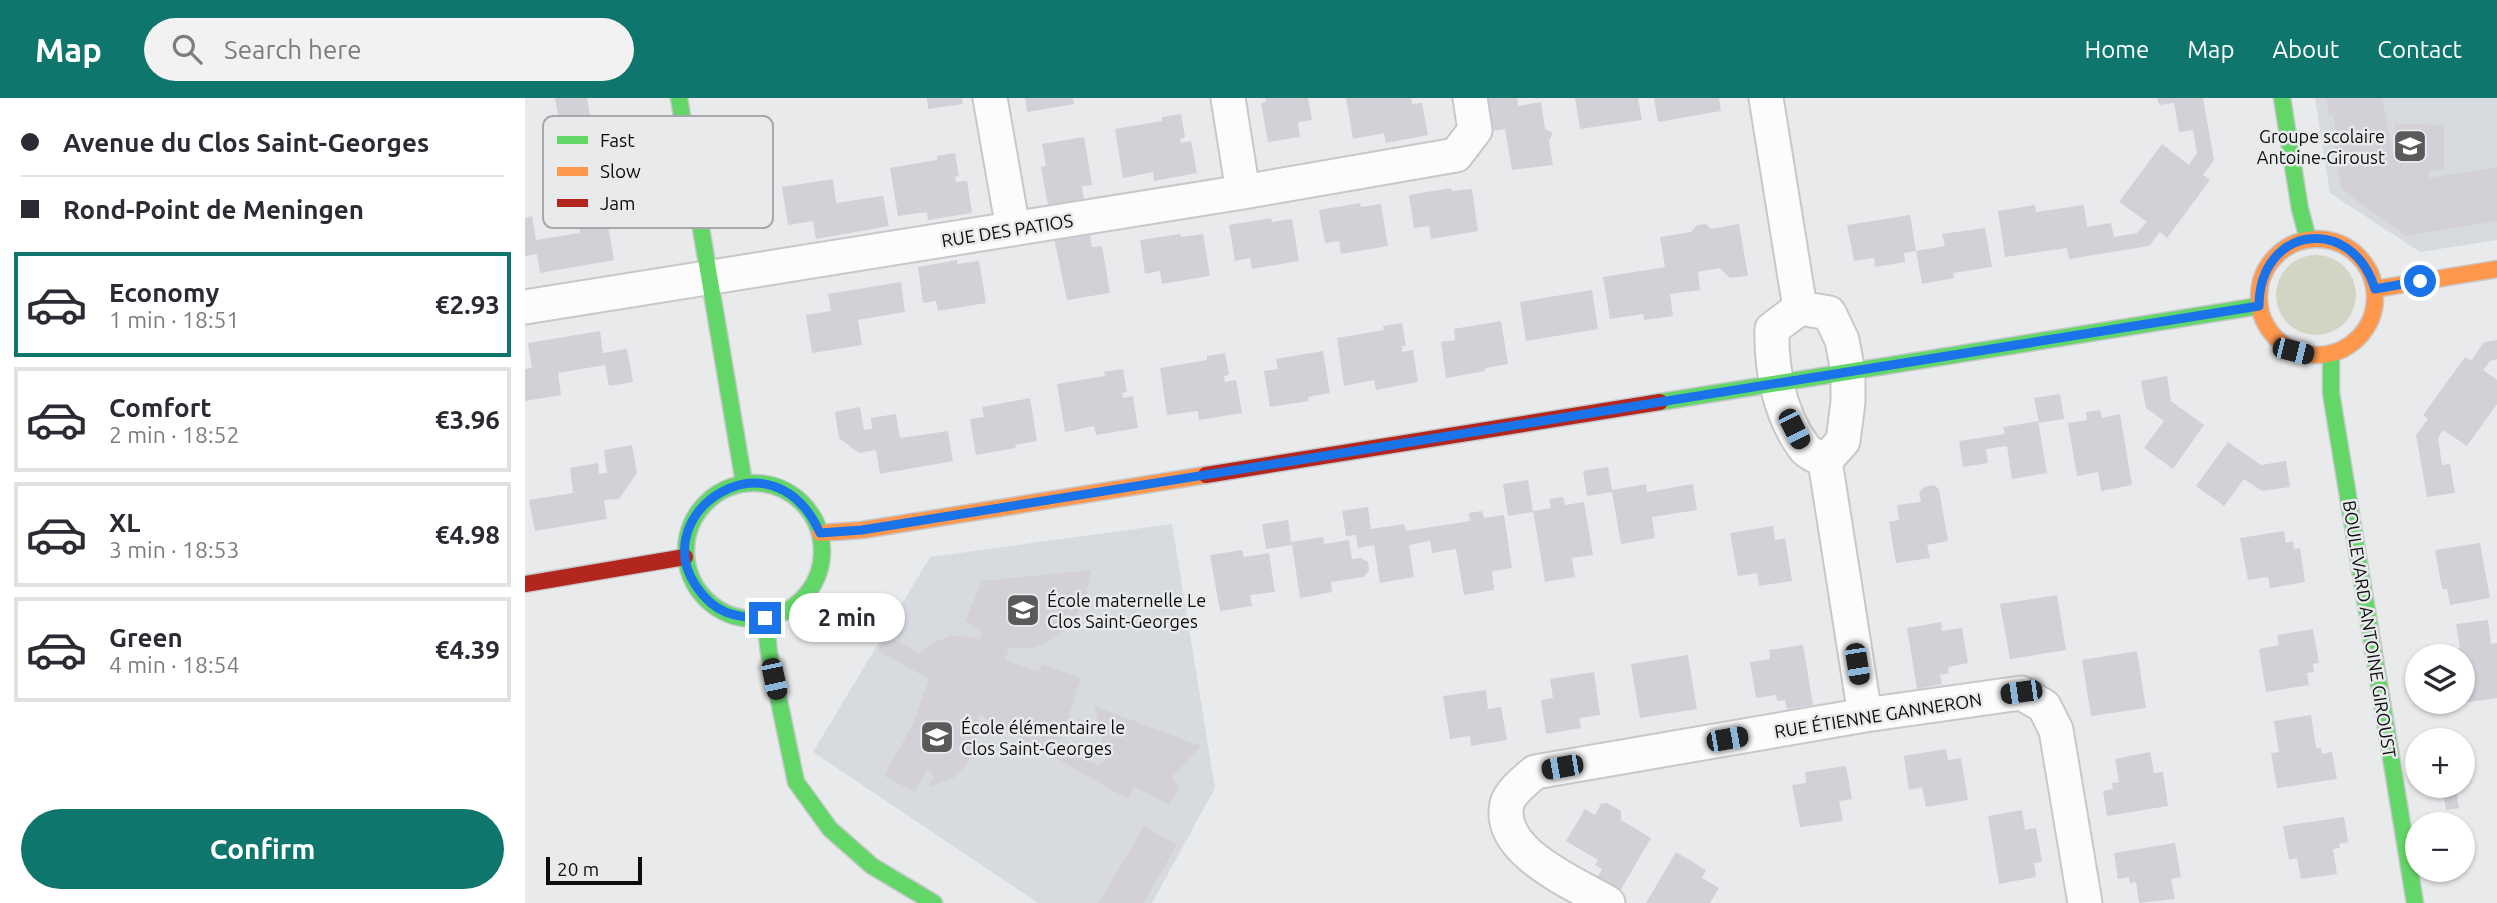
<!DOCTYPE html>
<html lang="en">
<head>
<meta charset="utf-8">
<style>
  body { margin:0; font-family:Ubuntu,sans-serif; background:#f2f2f3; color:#2b2b33; height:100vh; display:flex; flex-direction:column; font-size:26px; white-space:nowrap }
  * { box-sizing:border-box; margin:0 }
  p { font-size:23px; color:#7c7c81 }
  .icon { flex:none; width:38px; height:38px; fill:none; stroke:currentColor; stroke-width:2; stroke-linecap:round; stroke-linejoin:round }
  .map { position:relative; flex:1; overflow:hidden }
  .side { display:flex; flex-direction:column; background:#fff; width:525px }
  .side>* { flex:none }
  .top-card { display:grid; align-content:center; height:154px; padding:0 21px; background:#fff }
  .fabs { position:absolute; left:1880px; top:546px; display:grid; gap:14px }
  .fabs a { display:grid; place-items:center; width:70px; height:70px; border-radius:50%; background:#fff; box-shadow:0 2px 5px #0004; font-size:35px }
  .scale { position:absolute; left:21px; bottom:18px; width:96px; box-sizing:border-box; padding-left:7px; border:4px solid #0d0d0e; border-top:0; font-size:19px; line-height:24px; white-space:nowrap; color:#0d0d0e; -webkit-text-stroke:5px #e8eaec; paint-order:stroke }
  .end { position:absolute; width:32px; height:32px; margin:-16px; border:9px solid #1a73e8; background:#fff; box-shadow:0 0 0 4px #fff }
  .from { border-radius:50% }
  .bubble { position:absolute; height:49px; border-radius:24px; background:#fff; box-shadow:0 2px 5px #0004; font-size:23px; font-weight:700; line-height:49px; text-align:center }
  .car { position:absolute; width:21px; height:42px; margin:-21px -10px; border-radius:9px; box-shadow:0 0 5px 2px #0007; background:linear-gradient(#222 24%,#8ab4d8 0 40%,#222 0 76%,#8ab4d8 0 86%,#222 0) }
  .top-card b { display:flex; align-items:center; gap:24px; height:66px; font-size:26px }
  .top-card b+b { border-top:2px solid #e1e1e2 }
  .top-card i { width:18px; height:18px; background:#2b2b33 }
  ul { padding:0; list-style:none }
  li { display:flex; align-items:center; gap:21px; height:105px; margin:0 14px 10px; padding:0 7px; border:4px solid #e1e1e2; border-radius:0px }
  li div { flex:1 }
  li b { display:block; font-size:26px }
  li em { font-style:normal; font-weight:700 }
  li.selected { border-color:#0f766e }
  li>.icon { width:63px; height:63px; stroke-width:1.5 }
  .primary-button { display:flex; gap:14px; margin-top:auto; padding:14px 21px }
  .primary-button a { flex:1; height:80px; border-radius:42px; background:#0f766e; color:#fff; font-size:28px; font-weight:700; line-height:80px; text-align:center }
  header { display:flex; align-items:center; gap:42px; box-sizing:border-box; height:98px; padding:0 35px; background:#0f766e; color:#fff }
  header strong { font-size:33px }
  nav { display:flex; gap:38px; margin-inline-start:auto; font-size:24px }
  .search { width:490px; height:63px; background:#f2f2f3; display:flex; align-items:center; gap:18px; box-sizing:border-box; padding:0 24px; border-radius:38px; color:#7c7c81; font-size:26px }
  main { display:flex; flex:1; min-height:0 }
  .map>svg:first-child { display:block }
  .built { fill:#d7dadf }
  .green { fill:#d2d5c4 }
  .building { fill:#d3d1d7 }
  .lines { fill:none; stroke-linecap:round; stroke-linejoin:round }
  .street-casing { stroke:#c7c8c9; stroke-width:37 }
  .fast-casing { stroke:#c7c8c9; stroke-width:19 }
  .slow-casing { stroke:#c7c8c9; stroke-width:19 }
  .jam-casing { stroke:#c7c8c9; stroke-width:19 }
  .street { stroke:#fcfcfc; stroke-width:33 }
  .fast { stroke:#63d668; stroke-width:16 }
  .slow { stroke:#ff974d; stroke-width:16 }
  .jam { stroke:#b3261e; stroke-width:16 }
  .route { stroke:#1a73e8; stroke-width:9 }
  .labels { text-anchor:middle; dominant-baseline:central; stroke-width:5; stroke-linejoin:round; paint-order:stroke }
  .poi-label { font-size:18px; fill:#0d0d0e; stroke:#e8eaec; text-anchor:start }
  .street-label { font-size:18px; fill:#0d0d0e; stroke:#e8eaec }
  .key { fill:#e8eaec; stroke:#a6a8a9; stroke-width:2 }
  .key-label { font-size:19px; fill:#0d0d0e }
</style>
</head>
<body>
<header>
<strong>Map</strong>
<div class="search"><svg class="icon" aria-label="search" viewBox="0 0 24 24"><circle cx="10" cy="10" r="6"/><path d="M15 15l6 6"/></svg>Search here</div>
<nav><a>Home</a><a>Map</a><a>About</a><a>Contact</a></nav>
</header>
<main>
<section class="side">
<div class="top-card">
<b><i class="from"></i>Avenue du Clos Saint-Georges</b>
<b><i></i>Rond-Point de Meningen</b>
</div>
<ul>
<li class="selected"><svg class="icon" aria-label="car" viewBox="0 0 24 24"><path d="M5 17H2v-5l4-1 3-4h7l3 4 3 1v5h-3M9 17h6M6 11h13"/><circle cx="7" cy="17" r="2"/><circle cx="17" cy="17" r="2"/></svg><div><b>Economy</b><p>1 min · 18:51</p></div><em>€2.93</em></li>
<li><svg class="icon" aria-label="car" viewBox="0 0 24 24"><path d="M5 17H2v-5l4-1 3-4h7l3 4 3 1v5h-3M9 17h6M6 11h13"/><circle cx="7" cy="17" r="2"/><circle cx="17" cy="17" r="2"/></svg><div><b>Comfort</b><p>2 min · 18:52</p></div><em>€3.96</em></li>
<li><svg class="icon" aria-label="car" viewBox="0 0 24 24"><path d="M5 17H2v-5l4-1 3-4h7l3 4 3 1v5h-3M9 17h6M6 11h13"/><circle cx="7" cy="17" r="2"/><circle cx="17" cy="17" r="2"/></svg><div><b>XL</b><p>3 min · 18:53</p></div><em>€4.98</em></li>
<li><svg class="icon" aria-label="car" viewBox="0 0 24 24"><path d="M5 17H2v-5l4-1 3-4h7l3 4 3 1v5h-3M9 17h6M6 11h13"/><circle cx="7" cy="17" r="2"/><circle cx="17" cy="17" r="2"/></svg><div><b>Green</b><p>4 min · 18:54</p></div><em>€4.39</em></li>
</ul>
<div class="primary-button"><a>Confirm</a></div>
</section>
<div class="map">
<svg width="1972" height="805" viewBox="0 0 1972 805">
  <rect width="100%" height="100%" fill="#e9eaeb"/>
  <path class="built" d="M1790 0H1972V142L1895 154 1805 95Z
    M647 426 690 690 627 805H513L288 654 405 459Z"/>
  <path class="green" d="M1751 197a40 40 0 1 1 80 0a40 40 0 1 1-80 0Z"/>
  <path class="building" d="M30 0H62L65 17 34 22Z
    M402 0H437L438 6 403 11Z
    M500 0H548L549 6 502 14Z
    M740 0H783L787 22 773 24 775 39 743 44 736 5 741 4Z
    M821 0H886L887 6 897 5 903 37 861 45 859 35 828 41Z
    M962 0H992L993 8 1016 4 1020 31 1028 35 1024 43 1028 67 987 72 980 31 967 33Z
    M1050 0H1113L1117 22 1055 31Z
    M1129 0H1194L1196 13 1133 24Z
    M1632 0H1678L1689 62 1678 77 1685 82 1642 140 1635 134 1624 148 1544 161 1542 150 1480 159 1473 113 1510 107 1511 114 1559 107 1562 129 1586 125 1589 139 1612 135 1622 124 1594 104 1637 46 1664 67 1672 55 1668 32 1654 34 1649 5 1634 7Z
    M1801 0H1857L1868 54H1871L1870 26 1919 27V72L1904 73V80L1972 69V123L1881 138 1816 91 1808 39H1812L1808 17 1804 18Z
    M656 16 660 39 655 41 656 45 666 43 672 75 629 83 628 74 598 80 590 31 637 23V19Z
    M559 39 567 87 557 88 559 101 523 107 516 69 521 68 517 46Z
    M430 55 434 78 430 79 431 84 442 83 447 115 403 122 402 114 373 118 365 70 412 62V58Z
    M308 81 311 105 358 98 364 128 291 141 288 123 263 127 257 89Z
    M926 90 927 93 947 91 953 133 906 141 904 128 889 130 884 97Z
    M835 105 836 109 856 106 863 148 816 156 814 143 800 145 794 112Z
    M79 106 89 162 15 175 12 156 0 158V120L7 118 11 142 55 135 51 111Z
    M1385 117 1391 153 1379 155 1380 164 1350 169 1349 160 1329 163 1322 127Z
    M746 120 747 124 767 121 774 163 727 171 725 160 710 163 704 127Z
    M1181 126 1186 131 1214 126 1223 178 1205 180 1195 170 1173 174 1175 192 1145 196 1148 218 1119 222 1118 216 1085 221 1078 179 1140 169 1135 139 1166 134 1172 127Z
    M1460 130 1467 169 1428 175 1429 180 1397 186 1391 153 1420 148 1417 136Z
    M565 135 567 149 577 148 585 195 542 202 529 140Z
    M655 136 656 139 678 136 685 178 637 186 635 173 620 176 615 142Z
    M432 162V166L454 163 461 205 413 213 411 203 398 205 393 169Z
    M376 184 380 214 333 222 337 247 287 255 281 217 306 213 303 196Z
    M1067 192 1073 231 1001 243 995 204Z
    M976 223 983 266 960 270V273L921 280 916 244 930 242 929 231Z
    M877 225 881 248H877V254L888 252 893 284 851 292 849 282 819 288 812 240 859 232 858 228Z
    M75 233 78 255 102 251 108 284 84 288 80 267 33 275 36 297 0 303V271L7 270 3 245Z
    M1972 242V261L1965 263 1958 272 1972 282V306L1942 348 1918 332 1913 340 1917 367 1925 366 1930 395 1902 399 1891 337 1903 321 1898 317 1940 259 1946 263 1959 244Z
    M798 253 805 295 783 299 784 303 745 309 739 273 753 271 751 261Z
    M700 255 704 277 699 278 700 284 711 282 717 315 674 322 673 313 642 317 635 270 682 262V258Z
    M598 271 602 294 597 295 598 300 608 298 613 330 571 337 569 328 540 334 532 286 580 278 579 274Z
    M1642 278 1646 303 1679 327 1648 371 1619 350 1639 323 1621 310 1616 283Z
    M1535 296 1539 321 1514 325 1509 300Z
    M505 300 512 343 490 347 491 350 451 357 445 321 459 319 457 309Z
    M335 309 339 332 347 331 346 320 371 316 375 340 423 333 428 363 355 376 351 352 334 355 314 340 310 314Z
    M1575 312 1577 320 1595 316 1607 387 1576 393 1573 374 1552 378 1543 325 1562 322 1561 314Z
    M1513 323 1522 375 1487 381 1482 348 1461 351 1463 365 1438 369 1434 343 1480 336 1478 329Z
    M1703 344 1736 367 1761 363 1765 389 1737 393 1719 381 1699 408 1671 388Z
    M107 347 112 375 94 401 79 402 82 421 10 433 4 402 48 395 45 370 73 365 74 376 82 375 79 352Z
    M1083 369 1087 392 1121 386 1122 394 1168 386 1172 412 1127 419 1130 440 1096 446 1087 394 1062 398 1058 373Z
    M1003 382 1008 414 983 418 978 386Z
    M1409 387 1414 391 1423 443 1402 447 1405 460 1371 465 1364 424 1374 422 1372 407 1396 404 1394 394 1399 389Z
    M1038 399 1040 407 1059 404 1068 457 1047 460 1050 479 1020 484 1008 413 1026 410 1024 401Z
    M843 409 846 431 879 426 881 433 945 423 944 415 957 413 959 420 979 417 987 470 967 473 969 492 939 497 931 451 907 455 905 443 884 447 889 479 855 485 849 447 833 450 831 437 821 438 817 413Z
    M763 422 766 444 798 439 799 446 824 442 827 461 836 460 843 464 844 472 839 479 806 484 807 494 775 500 767 447 741 451 737 426Z
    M1248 428 1250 442 1260 440 1267 483 1234 488 1232 475 1213 478 1205 435Z
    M1759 433 1761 445 1768 443 1769 451 1775 450 1780 484 1745 490 1743 479 1723 482 1715 440Z
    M1955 445 1965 500 1925 507 1922 491H1917L1910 452Z
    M717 452 719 459 744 455 750 494 725 497 727 508 695 513 685 457Z
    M566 472 560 502 543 531 519 546 506 550H484L480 562 514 574 517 566 556 580 535 645 573 667 582 661 569 608 676 648 647 679 654 691 644 707 609 688 603 701 453 616 454 634 449 651 441 668 430 679 404 689 409 676 402 671 390 694 359 678 388 626 404 581 353 553 361 537 394 555 405 546 428 537 455 541 458 535 440 523 457 483Z
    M1532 497 1541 552 1485 561 1475 506Z
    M1963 522 1966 546 1972 545V600L1937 605V558H1929L1928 552 1935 550 1931 526Z
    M1416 524 1417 533 1437 530 1443 565 1423 569 1424 575 1415 577 1417 586 1392 591 1382 530Z
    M1788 531 1794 565 1788 566 1789 574 1782 575 1784 587 1741 594 1734 551 1754 547 1752 537Z
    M1278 547 1288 607 1262 611 1260 602 1252 603 1251 597 1231 600 1225 564 1245 561 1244 552Z
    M1612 553 1621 610 1566 618 1557 562Z
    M1163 557 1172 611 1115 620 1106 566Z
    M1069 574 1075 617 1054 620 1056 630 1021 636 1016 602 1028 600 1025 581Z
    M961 592 963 611 976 609 982 642 946 648 945 638 925 641 918 598Z
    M1786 617 1791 650H1796L1797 656 1807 654 1812 681 1752 690 1746 655 1754 654 1749 623Z
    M1421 651 1423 662 1436 660 1443 702 1401 709 1397 689 1384 692 1379 658Z
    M1625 654 1629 675 1638 674 1643 708 1582 718 1578 693 1588 691 1587 685 1594 684 1590 661Z
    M1321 668 1327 701 1314 703 1318 723 1275 729 1267 687 1281 685 1280 674Z
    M1931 691 1934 710 1921 712 1918 693Z
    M1082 705 1096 713V722L1126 740 1095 793 1072 780 1077 771 1070 767 1073 762 1041 743 1060 711 1070 717 1076 706Z
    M1497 712 1500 732 1511 730 1517 764 1509 765 1511 779 1474 786 1463 718Z
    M1819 719 1823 744 1814 746 1815 750 1808 751 1812 776 1776 781 1772 760 1764 762 1758 728Z
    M619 728 652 747 618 805H574Z
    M1650 745 1656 779 1646 781 1650 801 1614 805 1611 784 1605 785 1604 779 1593 781 1589 755Z
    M1151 754 1181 772 1177 780 1194 790 1185 805H1121Z"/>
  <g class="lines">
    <g class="street-casing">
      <path id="street" d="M465 0 488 131
        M703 0 718 94
        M1241 0 1275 210
        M0 209 718 94 931 57 950 32 945 0
        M1275 210 1304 215 1317 242 1323 274V304L1318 343 1300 363C1293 359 1282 355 1278 348 1254 315 1246 270 1247 231Z
        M1300 363 1340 617
        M1083 805C1051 786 971 754 982 706 985 694 1001 682 1010 674L1340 617 1496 595 1519 608 1531 632 1560 805"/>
    </g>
    <g class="fast-casing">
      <path id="fast" d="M154 0 219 385
        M1757 0 1775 111 1783 141
        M1806 256V295L1890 805
        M1135 304 1734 208
        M161 453a68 68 0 1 1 136 0a68 68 0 1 1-136 0Z
        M240 520 244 555 271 684 305 731 347 768 409 805"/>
    </g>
    <g class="slow-casing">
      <path id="slow" d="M1734 199a58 58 0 1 1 116 0a58 58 0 1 1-116 0Z
        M1850 191 1972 171
        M295 435 337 432 681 377"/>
    </g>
    <g class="jam-casing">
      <path id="jam" d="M681 377 1135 304
        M0 486 160 459"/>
    </g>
    <use href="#street" class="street"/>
    <use href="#fast" class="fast"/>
    <use href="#slow" class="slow"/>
    <use href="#jam" class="jam"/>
  </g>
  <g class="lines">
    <path class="route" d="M240 520C209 520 189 515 171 488 121 414 248 329 295 435L337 432 1734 208C1734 128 1827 115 1850 191L1895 183"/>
  </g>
  <defs>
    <g id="school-square" transform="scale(1.75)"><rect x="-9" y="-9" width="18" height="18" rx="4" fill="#5a5a5b" stroke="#e8eaec"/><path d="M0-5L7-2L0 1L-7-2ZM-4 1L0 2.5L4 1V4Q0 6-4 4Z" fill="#fff"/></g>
  </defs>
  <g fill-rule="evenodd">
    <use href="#school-square" x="1885" y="48"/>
    <use href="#school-square" x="498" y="512"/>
    <use href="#school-square" x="412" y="639"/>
  </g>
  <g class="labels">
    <g class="poi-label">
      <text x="1860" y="38" text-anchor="end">Groupe scolaire<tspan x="1860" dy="21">Antoine-Giroust</tspan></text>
      <text x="522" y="502">École maternelle Le<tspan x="522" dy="21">Clos Saint-Georges</tspan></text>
      <text x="436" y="629">École élémentaire le<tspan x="436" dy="21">Clos Saint-Georges</tspan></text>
    </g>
    <g class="street-label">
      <text transform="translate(482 132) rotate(-9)">RUE DES PATIOS</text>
      <text transform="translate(1845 531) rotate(81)">BOULEVARD ANTOINE GIROUST</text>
      <text transform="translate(1353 617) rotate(-9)">RUE ÉTIENNE GANNERON</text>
    </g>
  </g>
  <rect x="18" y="18" width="230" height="112" rx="10" class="key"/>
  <rect x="32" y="38" width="31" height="8" fill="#63d668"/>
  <rect x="32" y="69" width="31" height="9" fill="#ff974d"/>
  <rect x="32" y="101" width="31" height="8" fill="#b3261e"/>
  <g class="key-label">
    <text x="75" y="49">Fast</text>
    <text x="75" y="80">Slow</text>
    <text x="75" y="112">Jam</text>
  </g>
</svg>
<div class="fabs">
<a><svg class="icon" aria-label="layers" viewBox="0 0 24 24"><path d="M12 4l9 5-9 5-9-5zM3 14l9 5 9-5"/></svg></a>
<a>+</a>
<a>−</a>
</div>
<div class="scale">20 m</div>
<i class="end from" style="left:1895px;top:183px"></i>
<i class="end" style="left:240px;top:520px"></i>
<div class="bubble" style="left:264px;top:495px;width:116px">2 min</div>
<i class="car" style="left:1768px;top:253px;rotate:104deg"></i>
<i class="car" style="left:1269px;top:331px;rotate:153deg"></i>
<i class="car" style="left:1332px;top:566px;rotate:171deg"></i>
<i class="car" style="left:249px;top:581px;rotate:168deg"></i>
<i class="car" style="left:1496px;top:594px;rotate:262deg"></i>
<i class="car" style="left:1202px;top:641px;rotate:80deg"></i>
<i class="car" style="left:1037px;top:669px;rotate:260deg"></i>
</div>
</main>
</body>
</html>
